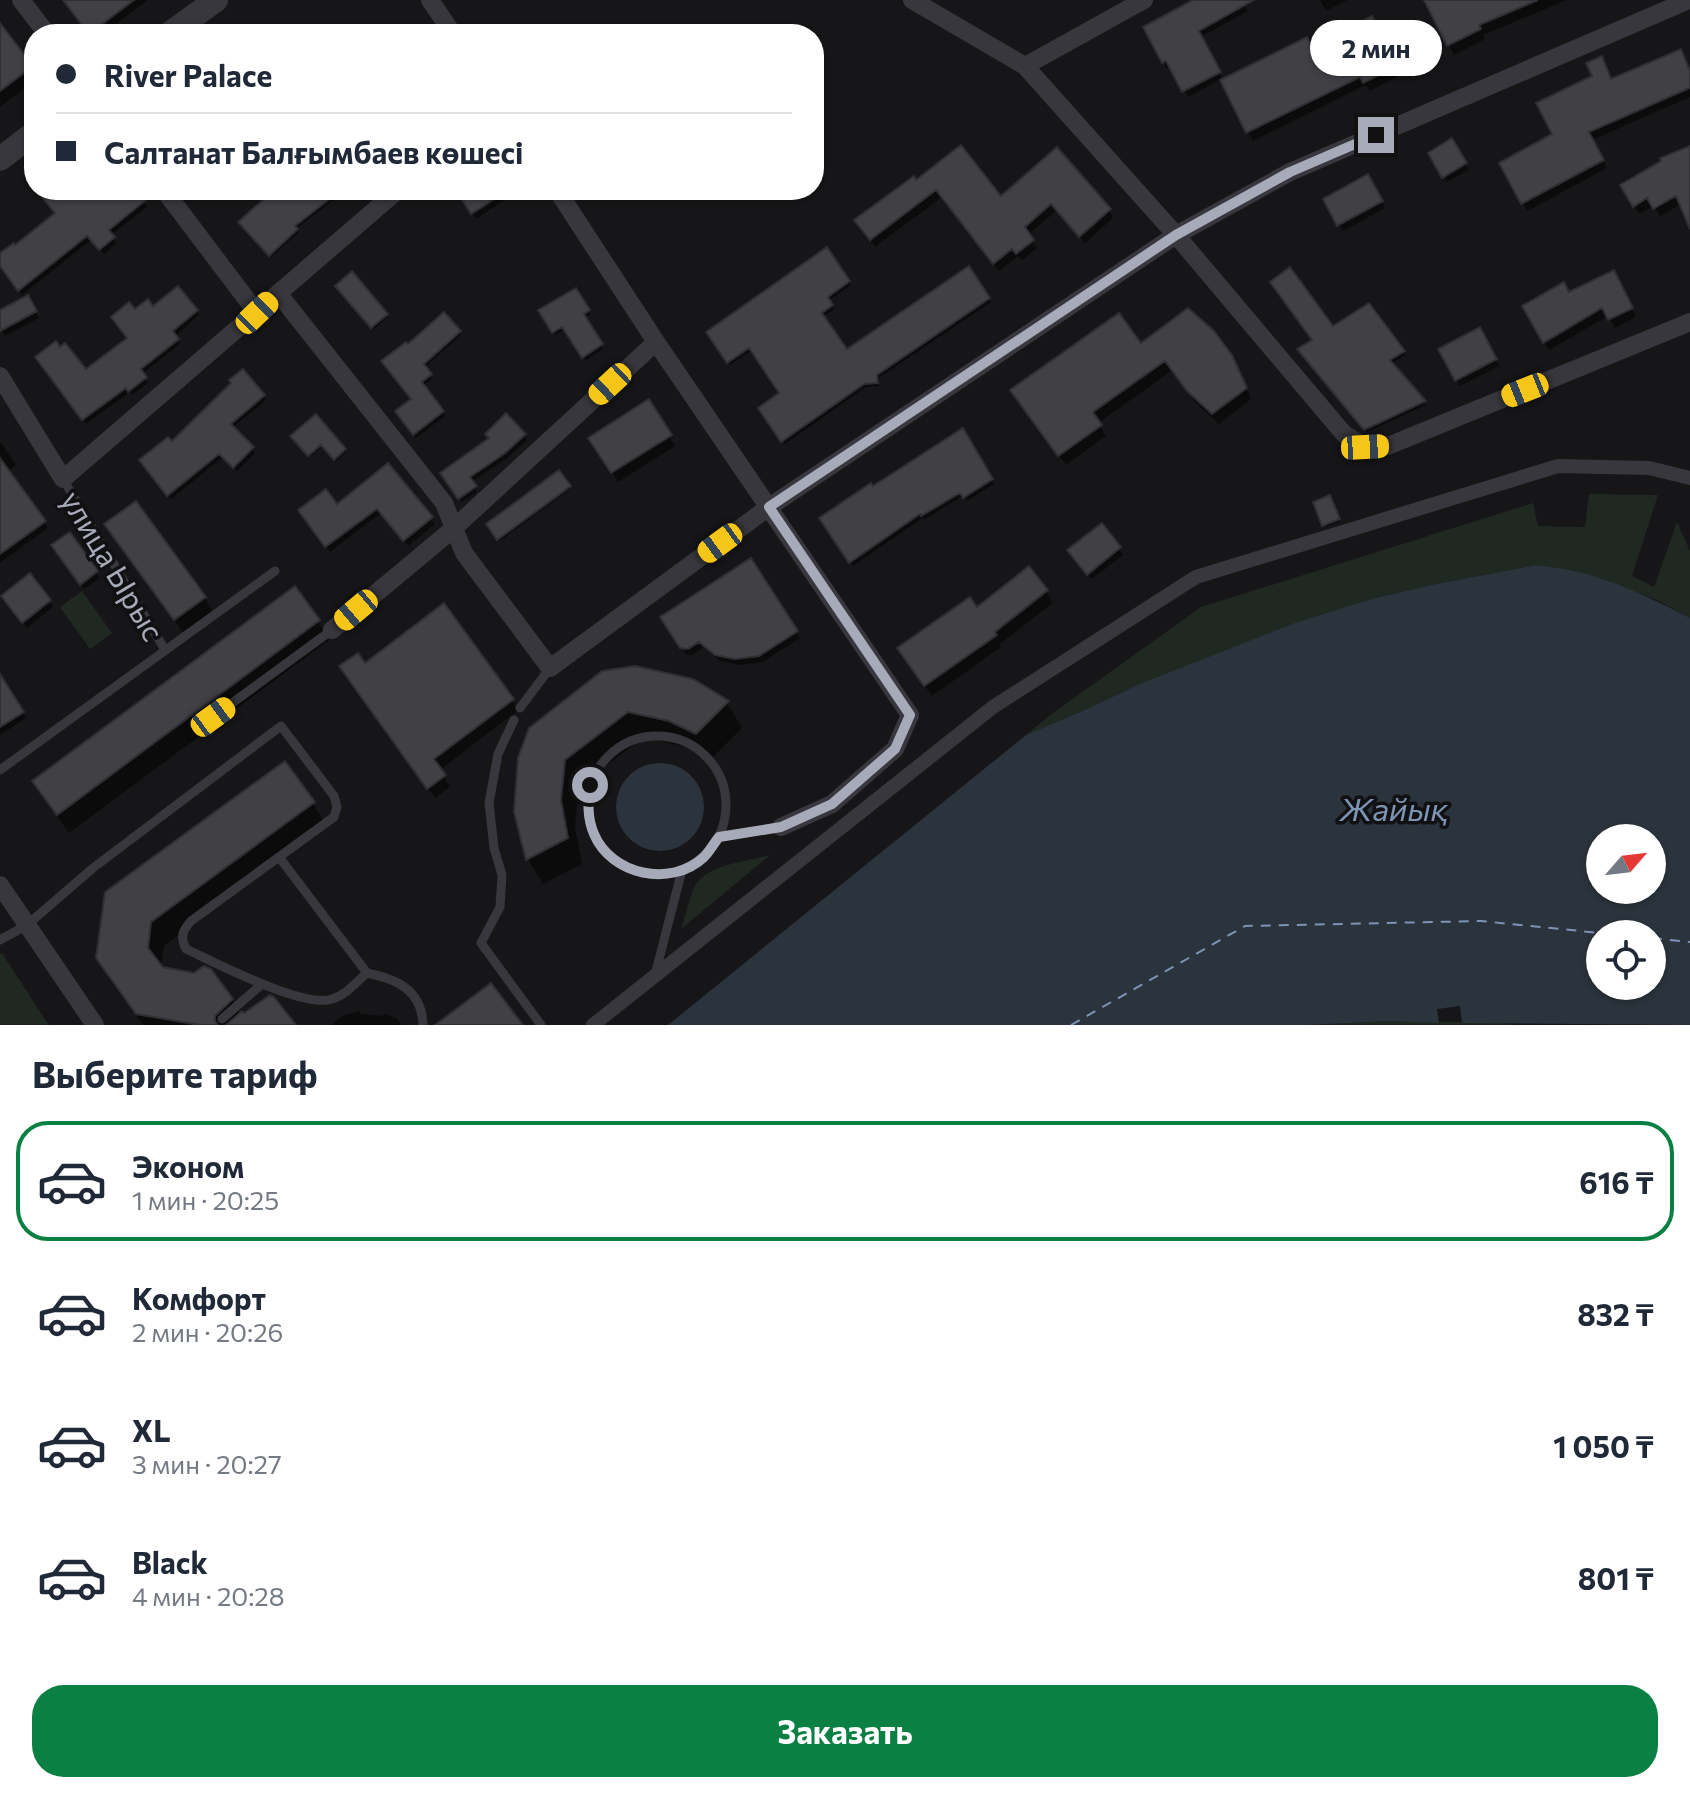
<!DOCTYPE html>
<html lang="ru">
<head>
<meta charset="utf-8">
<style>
  body { margin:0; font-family:Commissioner,sans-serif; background:#f2f2f3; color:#1f2937; height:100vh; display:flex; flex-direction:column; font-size:30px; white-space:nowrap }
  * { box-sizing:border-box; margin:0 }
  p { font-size:26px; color:#747a83 }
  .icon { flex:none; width:44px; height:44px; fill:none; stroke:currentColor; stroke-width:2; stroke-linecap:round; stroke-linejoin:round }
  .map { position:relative; height:1025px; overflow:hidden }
  .drawer { display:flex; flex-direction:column; background:#fff; flex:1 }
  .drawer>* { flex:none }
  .guide { position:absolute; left:24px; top:24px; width:800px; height:176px; border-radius:32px; box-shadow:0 2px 6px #0004; display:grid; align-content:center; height:176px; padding:0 32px; background:#fff }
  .needle { width:52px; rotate:62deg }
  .fabs { position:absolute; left:1586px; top:824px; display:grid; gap:16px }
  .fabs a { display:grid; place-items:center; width:80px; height:80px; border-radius:50%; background:#fff; box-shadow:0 2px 6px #0004; font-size:40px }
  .end { position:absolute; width:36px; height:36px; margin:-18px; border:10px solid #a7aab8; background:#111; box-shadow:0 0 0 4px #111 }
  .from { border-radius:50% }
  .bubble { position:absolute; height:56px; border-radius:28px; background:#fff; box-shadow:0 2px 6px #0004; font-size:26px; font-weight:700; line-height:56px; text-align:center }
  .car { position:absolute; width:24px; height:48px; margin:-24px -12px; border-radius:10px; box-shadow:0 0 6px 2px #0007; background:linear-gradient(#f5c518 24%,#345 0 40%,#f5c518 0 76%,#345 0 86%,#f5c518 0) }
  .guide b { display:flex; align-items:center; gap:28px; height:76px; font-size:30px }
  .guide b+b { border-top:2px solid #e0e1e3 }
  .guide i { width:20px; height:20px; background:#1f2937 }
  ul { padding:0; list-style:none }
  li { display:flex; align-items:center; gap:24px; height:120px; margin:0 16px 12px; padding:0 16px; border:4px solid transparent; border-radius:32px }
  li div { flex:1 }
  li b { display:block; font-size:30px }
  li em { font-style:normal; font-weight:700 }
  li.current { border-color:#0b8043 }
  li>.icon { width:72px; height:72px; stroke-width:1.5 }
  h2 { padding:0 32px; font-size:36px; line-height:96px }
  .button { display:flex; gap:16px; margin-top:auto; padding:16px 32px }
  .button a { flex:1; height:92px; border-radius:32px; background:#0b8043; color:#fff; font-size:32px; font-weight:700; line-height:92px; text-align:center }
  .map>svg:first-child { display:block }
  .green { fill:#202822 }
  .water { fill:#2b333c; fill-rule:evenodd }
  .shadow { fill:#0007 }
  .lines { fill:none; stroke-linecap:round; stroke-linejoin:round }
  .ferry { stroke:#7d94b4; stroke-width:2; stroke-dasharray:10 8; stroke-linecap:butt }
  .building { fill:#404045; stroke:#303034; stroke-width:2 }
  .service { stroke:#37373d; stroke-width:9 }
  .pedestrian { stroke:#37373d; stroke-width:14 }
  .minor { stroke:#37373d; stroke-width:18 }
  .tertiary { stroke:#37373d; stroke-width:24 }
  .route { stroke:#a7aab8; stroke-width:10 }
  .labels { text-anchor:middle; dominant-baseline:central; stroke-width:7; stroke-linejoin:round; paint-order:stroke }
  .street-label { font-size:30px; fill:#a7aab8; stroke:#111113 }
  .water-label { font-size:32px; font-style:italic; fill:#7d94b4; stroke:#111113 }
</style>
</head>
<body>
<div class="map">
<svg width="1690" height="1025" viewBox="0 0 1690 1025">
  <rect width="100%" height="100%" fill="#161618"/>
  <path class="green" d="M1589 494 1658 495 1632 576 1654 587 1677 522 1690 551V618L1657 600 1605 580 1574 571 1536 565 1436 584 1375 598 1135 686 1087 709 1026 735 1053 713 1201 607 1533 503 1538 526 1585 527Z
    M82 591 112 633 90 649 60 607Z
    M770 855 681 929C686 915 689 899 695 886 705 865 749 861 770 855Z
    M2 953 44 1018 49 1025H0V954Z
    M1389 1021 1503 1023 1516 1025H1309Z"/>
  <path class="water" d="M1536 565C1549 567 1562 568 1574 571 1614 580 1654 599 1690 618V1025L1462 1023 1460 1006 1437 1009 1439 1023 1389 1021 1309 1025H668L1026 735 1087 709 1135 686 1295 623 1375 598 1436 584ZM1652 838V890H1600V838ZM1652 934V986H1600V934Z
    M616 807a44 44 0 1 1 88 0a44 44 0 1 1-88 0Z"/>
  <path class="shadow" d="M64 0H148L103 34H90Z
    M1197 0H1241L1248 11 1200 37 1224 81 1312 49 1371 19 1400 75 1370 91 1366 85 1253 141 1221 79 1188 97 1171 66 1167 68 1145 28Z
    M1320 0H1347L1326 11Z
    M1426 0H1567L1483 35 1485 39 1454 55Z
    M0 26 34 72V81L0 107Z
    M1690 73V97L1592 140 1607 168 1527 211 1502 163 1555 135 1612 81Z
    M1452 141 1469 170 1447 182 1430 154Z
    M1690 148V210L1681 204 1660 216 1654 206 1639 214 1623 186Z
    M1057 150 1109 210 1113 218 1085 243 1057 210 1028 235 1037 248 1022 260 1018 256 999 271 942 197 875 247 861 228 916 182 1000 199Z
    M1368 177 1385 208 1343 231 1326 200Z
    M39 190H135L147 207 111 235 116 244 104 254 91 240 22 295 0 264V256L57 214Z
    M277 190H340L332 197 333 200 296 229 298 233 271 257 242 224Z
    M458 190H505L509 197 476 219Z
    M826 250 851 285 828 301 834 309 823 317 847 352 968 269 991 302 877 379 879 386 866 387 785 444 760 408 782 394 752 350 730 365 708 333Z
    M1618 281 1636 317 1615 328 1608 316 1549 350 1525 307Z
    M339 288 386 315 388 317 374 329Z
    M575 290 590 315 584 318 603 349 586 360 566 329 555 335 541 311Z
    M27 297 39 318 5 336 0 327V312Z
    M1369 305 1405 355 1391 364 1426 405 1367 432 1301 353 1315 341Z
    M153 309 197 311 199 315 175 336 180 344 142 374 148 383 132 395 130 392 86 424 40 362 86 372 129 339 134 312Z
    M1479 330 1499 366 1460 386 1440 350Z
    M459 332 461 335 424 368 432 379 423 386 445 416 416 438 399 415 414 400 407 347Z
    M1141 346 1237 368 1251 399 1219 424 1195 402 1173 370 1098 423 1106 436 1066 465 1019 401Z
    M263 396 266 400 232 428 255 453 237 471 223 457 171 499 144 465 172 444Z
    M649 402 675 446 618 482 591 438Z
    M962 431 994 484 967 501 964 495 925 519 924 517 853 566 821 519Z
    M524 435 527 440 506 459 471 482 477 492 462 502 445 478Z
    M294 438 345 450 346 452 336 461 323 446 310 457Z
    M0 441 16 465 1 476 0 474Z
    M388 466 435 524 408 546 381 513 330 552 304 517 337 507Z
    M559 473 570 489 500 541 488 525Z
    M0 496 44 522 48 528 0 563Z
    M1330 498 1340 522 1325 527 1315 504Z
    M107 525 205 598 215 617 187 638 118 544Z
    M1102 526 1123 555 1092 579 1073 557Z
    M69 534 100 578 84 589 57 552Z
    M751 561 800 638 763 662 739 665 720 661 704 647 692 655 686 654 663 617Z
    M294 589 318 622 329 640 69 833 45 800 34 781Z
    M1046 591 1053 603 1000 644 1001 647 932 696 906 660 976 610Z
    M49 601 53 607 27 628 7 602Z
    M364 665 512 700 518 710 440 770 450 787 435 798 347 677Z
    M603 673 727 703 742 728 711 759 685 747 644 737 579 786 575 827 582 864 543 884 528 859 520 759Z
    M2 681 26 718 0 735V682Z
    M313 803 327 827 164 946 162 957 161 969 232 1000 240 1015 293 1025H143L112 983 98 958Z
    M359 1011 361 1014 382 1016 385 1013 397 1019 402 1025H332L342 1016Z"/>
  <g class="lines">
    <path class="ferry" d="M1652 938 1690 942
      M1071 1025 1245 926 1481 921 1610 934"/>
  </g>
  <path class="building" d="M63 0H134L89 34Z
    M1193 0H1254L1199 31 1221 72 1182 92 1166 61 1162 63 1143 27Z
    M1424 0H1538L1479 25 1481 29 1447 46Z
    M1372 16 1397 66 1363 83 1360 77 1246 133 1220 80 1307 37 1312 47Z
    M0 23 33 66 0 91Z
    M1681 49 1690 71V88L1589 132 1604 160 1521 204 1499 163 1552 134 1536 103 1592 76 1586 63 1602 56 1611 79Z
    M1452 138 1467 163 1442 178 1428 153Z
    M961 145 1001 196 1057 147 1111 209 1079 237 1051 204 1025 227 1034 240 1016 254 1012 249 993 264 936 190 870 240 854 220 914 176 916 180Z
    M1690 146V229L1676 196 1653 209 1647 198 1633 207 1620 185 1661 161 1660 158Z
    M1368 174 1383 201 1337 226 1323 199Z
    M36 190H137L146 200 109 230 115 237 99 250 87 236 18 291 0 266V253L14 243 15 245 55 213Z
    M274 190H341L295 226 298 229 269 256 238 222Z
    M456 190H508L471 214Z
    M827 247 850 281 828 297 833 305 822 313 847 349 969 266 990 298 877 375 878 383 864 384 781 442 758 408 779 393 749 348 727 363 706 332Z
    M1290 267 1333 326 1369 303 1405 351 1390 360 1426 401 1364 430 1297 349 1312 340 1270 282Z
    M1614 270 1633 308 1608 320 1602 308 1543 343 1522 306 1564 282 1569 292Z
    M352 271 388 314 371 328 335 286Z
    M178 286 198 310 173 331 179 339 141 369 147 377 128 392 126 388 82 420 35 357 56 341 60 347 65 343 86 369 127 338 111 317 129 302 135 309 148 299 153 306Z
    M576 288 590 310 584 314 603 344 582 358 562 327 552 333 538 310Z
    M28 295 37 311 0 331V310Z
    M1188 308 1213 330 1232 355 1247 388 1212 414 1187 391 1165 361 1093 412 1102 425 1058 456 1010 390 1119 313 1141 343Z
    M444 312 461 331 424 364 432 374 422 382 444 411 413 435 395 411 411 399 381 361 406 342 408 344Z
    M1480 327 1497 359 1455 381 1438 349Z
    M243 369 265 395 231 424 254 447 233 468 219 454 167 496 139 460 168 437 172 441 231 383 229 380Z
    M649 399 672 435 611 473 588 438Z
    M506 413 526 434 504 454 470 477 477 486 458 499 440 473 489 438 485 434Z
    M316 414 346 449 334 460 321 445 308 456 290 436Z
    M963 428 993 479 963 498 960 493 921 516 920 514 849 563 819 518 871 483 873 486Z
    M0 458 46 521 0 554Z
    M388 463 433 517 403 541 377 509 325 547 298 510 326 489 337 504Z
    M559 470 571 486 497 540 486 524Z
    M1330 495 1340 519 1322 526 1313 502Z
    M136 501 206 597 174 620 104 524Z
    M1102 523 1121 547 1087 575 1067 550Z
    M70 532 98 571 80 585 51 545Z
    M751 558 798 631 759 656 735 659 715 655 699 642 688 649 680 648 660 617Z
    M1029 566 1048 590 995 632 997 635 924 686 897 648 970 597 977 607Z
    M30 573 51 600 22 623 1 596Z
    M295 586 320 620 57 815 32 781Z
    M444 603 514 699 434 759 446 775 427 789 339 666 358 653 365 663Z
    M635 666 693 679 729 701 696 734 669 721 628 712 565 760 561 800 568 838 526 860 514 812 518 758 529 728 602 671Z
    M0 674 24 712 0 727Z
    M285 761 315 802 151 922 148 948 163 967 194 973 204 966 211 969 233 999 215 1016V1021L218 1025H200L136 1014 96 958 105 892Z
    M491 983 523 1025H435Z
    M270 995 274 997 296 1025H226L242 1011 244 1013Z"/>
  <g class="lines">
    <path class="service" d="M63 479 165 650
      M520 708 550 668
      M213 717 332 630
      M514 720 498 754 489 803 494 848 502 875 500 907 481 943 541 1025
      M588 805a69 69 0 1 1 138 0a69 69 0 1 1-138 0Z
      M0 770 275 571
      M719 837 781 827
      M0 940 27 925 93 868 281 726 334 796 337 807 334 817 191 921C182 931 180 937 186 949 214 962 304 1009 332 999 346 995 356 982 367 973L279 857
      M367 973C397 979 422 990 423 1025
      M655 975 682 870
      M222 1019 262 984"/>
    <path class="pedestrian" d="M593 1025 993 707 1196 577 1558 466 1649 468 1690 478"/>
    <path class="minor" d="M21 0 47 34
      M430 0 453 34
      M912 0 1025 66 1176 235 1344 434 1365 447 1388 446 1690 322
      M1025 66 1144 0
      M164 190 257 313
      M557 190 656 342 910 715 895 749 832 804 781 827
      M278 293 444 503 464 553 550 668 769 507 1176 235 1290 172 1689 0
      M0 376 63 479 398 190
      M332 630 453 529 656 342
      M0 885 95 1025"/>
    <path class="tertiary" d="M169 34 216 0
      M0 159 34 133"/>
  </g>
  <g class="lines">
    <path class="route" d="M590 785C588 802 587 818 594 834 611 875 671 888 704 857 710 851 714 843 719 837L781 827 832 804 895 749 910 715 769 507 1176 235 1290 172 1376 135"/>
  </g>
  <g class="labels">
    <g class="street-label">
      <text transform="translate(114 565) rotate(59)">улица Ырыс</text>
    </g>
    <g class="water-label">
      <text x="1394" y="808">Жайық</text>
    </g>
  </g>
</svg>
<div class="fabs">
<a><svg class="needle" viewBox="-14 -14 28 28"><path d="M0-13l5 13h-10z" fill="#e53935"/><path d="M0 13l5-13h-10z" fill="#747a83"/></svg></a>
<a><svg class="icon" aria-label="locate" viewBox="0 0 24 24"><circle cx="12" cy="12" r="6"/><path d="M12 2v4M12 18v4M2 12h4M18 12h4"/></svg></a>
</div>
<i class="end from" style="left:590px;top:785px"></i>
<i class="end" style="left:1376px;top:135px"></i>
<div class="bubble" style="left:1310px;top:20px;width:132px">2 мин</div>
<i class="car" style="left:257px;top:313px;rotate:46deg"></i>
<i class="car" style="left:610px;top:384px;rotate:227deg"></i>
<i class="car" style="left:1525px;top:390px;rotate:248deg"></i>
<i class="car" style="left:1365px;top:447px;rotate:87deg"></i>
<i class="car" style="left:720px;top:543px;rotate:234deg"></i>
<i class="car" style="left:356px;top:610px;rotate:230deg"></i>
<i class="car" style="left:213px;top:717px;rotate:54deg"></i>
<div class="guide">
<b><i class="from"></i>River Palace</b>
<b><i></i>Салтанат Балғымбаев көшесі</b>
</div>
</div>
<section class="drawer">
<h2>Выберите тариф</h2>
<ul>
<li class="current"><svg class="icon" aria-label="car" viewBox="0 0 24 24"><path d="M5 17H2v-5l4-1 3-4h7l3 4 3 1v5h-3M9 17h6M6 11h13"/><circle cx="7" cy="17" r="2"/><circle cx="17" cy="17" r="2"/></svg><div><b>Эконом</b><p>1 мин · 20:25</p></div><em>616 ₸</em></li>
<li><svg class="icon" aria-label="car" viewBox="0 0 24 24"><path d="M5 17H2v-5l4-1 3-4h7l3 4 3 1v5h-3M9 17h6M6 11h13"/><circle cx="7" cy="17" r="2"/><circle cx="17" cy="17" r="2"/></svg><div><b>Комфорт</b><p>2 мин · 20:26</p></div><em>832 ₸</em></li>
<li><svg class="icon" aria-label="car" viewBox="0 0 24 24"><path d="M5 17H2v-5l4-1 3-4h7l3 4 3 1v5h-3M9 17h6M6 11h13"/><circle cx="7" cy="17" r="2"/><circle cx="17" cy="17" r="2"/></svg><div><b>XL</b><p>3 мин · 20:27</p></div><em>1 050 ₸</em></li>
<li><svg class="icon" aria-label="car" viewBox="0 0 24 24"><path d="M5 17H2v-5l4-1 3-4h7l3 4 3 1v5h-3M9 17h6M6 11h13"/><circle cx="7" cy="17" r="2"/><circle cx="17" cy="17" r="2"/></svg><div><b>Black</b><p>4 мин · 20:28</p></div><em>801 ₸</em></li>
</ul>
<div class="button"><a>Заказать</a></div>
</section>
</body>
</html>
